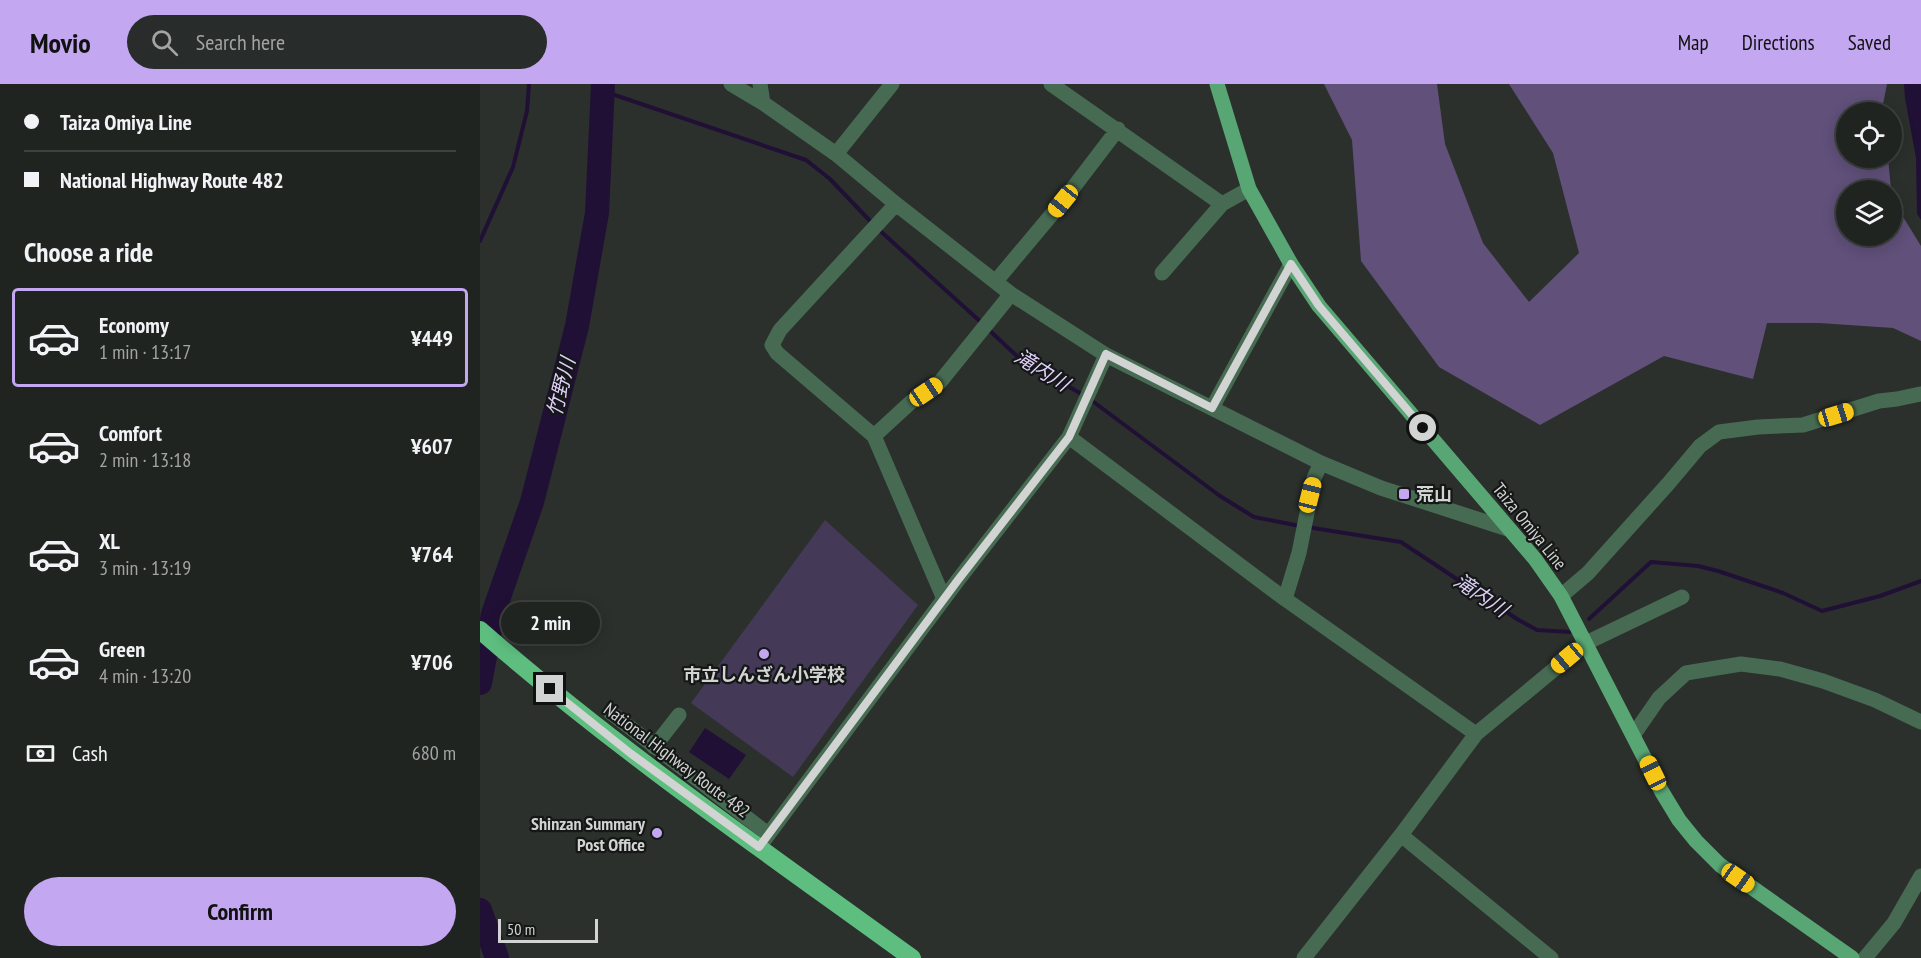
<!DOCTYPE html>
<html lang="en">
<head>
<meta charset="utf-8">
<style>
  body { margin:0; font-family:"PT Sans Narrow","Noto Sans JP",sans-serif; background:#282c2a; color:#f1f3f6; height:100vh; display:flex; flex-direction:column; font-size:22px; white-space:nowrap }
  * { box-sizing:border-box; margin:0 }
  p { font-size:20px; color:#a2a4a5 }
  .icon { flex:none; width:33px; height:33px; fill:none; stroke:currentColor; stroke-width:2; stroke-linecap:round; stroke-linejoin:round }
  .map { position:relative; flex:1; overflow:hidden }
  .side { display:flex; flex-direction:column; background:#202421; width:480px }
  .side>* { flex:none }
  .banner { display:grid; align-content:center; height:132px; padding:0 24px; background:#202421 }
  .tools { position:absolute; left:1356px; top:18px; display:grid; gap:12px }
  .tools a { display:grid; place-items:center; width:66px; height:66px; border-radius:50%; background:#202421; box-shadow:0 3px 15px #0003,0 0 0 2px #3d413f; font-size:30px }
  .scale { position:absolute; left:18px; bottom:15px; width:100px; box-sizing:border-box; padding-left:6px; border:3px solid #d1d4d2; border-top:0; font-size:16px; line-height:21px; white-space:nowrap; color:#d1d4d2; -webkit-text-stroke:4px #151716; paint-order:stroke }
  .end { position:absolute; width:27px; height:27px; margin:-14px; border:8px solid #d1d4d2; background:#111; box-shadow:0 0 0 3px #111 }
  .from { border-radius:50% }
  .bubble { position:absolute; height:42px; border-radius:21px; background:#202421; box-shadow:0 3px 15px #0003,0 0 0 2px #3d413f; font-size:20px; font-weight:600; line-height:42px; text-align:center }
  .car { position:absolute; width:18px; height:36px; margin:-18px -9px; border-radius:8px; box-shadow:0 0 4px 2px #0007; background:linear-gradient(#f5c518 24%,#345 0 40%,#f5c518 0 76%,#345 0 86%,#f5c518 0) }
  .banner b { display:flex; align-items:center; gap:21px; height:57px; font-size:22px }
  .banner b+b { border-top:2px solid #3d413f }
  .banner i { width:15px; height:15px; background:#f1f3f6 }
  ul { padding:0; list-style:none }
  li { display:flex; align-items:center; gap:18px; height:99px; margin:0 12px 9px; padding:0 12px; border:3px solid transparent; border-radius:6px }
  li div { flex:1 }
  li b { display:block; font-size:22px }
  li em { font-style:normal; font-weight:600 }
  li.active { border-color:#c4a7f1 }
  li>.icon { width:54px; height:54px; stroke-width:1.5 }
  h2 { padding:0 24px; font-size:27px; line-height:72px }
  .pay { display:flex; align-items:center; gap:15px; height:66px; padding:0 24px; font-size:22px }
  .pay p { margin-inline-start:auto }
  .button { display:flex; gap:12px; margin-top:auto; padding:12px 24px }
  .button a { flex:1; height:69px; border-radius:36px; background:#c4a7f1; color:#111; font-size:24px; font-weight:600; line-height:69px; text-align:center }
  header { display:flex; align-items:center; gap:36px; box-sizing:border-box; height:84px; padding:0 30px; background:#c4a7f1; color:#111 }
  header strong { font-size:28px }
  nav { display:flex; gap:33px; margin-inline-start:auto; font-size:21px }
  .search { width:420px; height:54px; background:#282c2a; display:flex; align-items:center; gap:15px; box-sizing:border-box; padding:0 21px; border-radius:33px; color:#a2a4a5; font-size:22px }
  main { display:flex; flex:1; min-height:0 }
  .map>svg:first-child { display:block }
  .green { fill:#453958 }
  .forest { fill:#60507a; fill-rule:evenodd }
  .water { fill:#211035 }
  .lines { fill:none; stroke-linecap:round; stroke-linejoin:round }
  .stream { stroke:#211035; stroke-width:4 }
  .river { stroke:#211035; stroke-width:24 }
  .minor { stroke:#476b52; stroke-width:15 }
  .major { stroke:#58a673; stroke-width:15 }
  .highway { stroke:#5ebe80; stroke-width:18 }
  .route { stroke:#d1d4d2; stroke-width:8 }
  .poi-dot { fill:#c4a7f1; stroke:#151716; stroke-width:2 }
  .labels { text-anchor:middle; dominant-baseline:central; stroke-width:4.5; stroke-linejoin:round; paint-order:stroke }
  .poi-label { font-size:18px; font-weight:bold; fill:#d1d4d2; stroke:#151716; text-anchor:start }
  .street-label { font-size:18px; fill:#d1d4d2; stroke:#151716 }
  .water-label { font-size:20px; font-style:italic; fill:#decff9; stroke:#151716 }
</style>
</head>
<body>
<header>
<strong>Movio</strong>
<div class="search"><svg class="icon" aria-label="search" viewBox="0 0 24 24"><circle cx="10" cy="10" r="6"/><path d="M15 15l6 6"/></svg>Search here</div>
<nav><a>Map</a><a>Directions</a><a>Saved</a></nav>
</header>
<main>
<section class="side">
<div class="banner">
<b><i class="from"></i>Taiza Omiya Line</b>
<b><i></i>National Highway Route 482</b>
</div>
<h2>Choose a ride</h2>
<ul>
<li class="active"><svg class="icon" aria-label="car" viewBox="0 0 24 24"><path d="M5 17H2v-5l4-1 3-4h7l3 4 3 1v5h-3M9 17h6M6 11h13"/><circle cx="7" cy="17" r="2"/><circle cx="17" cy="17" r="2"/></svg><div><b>Economy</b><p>1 min · 13:17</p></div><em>¥449</em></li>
<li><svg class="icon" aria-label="car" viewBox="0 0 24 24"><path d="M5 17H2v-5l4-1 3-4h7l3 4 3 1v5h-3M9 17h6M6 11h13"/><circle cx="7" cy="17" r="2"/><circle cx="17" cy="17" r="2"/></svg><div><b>Comfort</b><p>2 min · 13:18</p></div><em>¥607</em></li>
<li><svg class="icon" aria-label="car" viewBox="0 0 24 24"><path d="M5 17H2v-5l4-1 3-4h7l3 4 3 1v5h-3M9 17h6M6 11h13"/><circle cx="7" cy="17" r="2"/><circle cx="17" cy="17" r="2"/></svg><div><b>XL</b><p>3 min · 13:19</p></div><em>¥764</em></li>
<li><svg class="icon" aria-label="car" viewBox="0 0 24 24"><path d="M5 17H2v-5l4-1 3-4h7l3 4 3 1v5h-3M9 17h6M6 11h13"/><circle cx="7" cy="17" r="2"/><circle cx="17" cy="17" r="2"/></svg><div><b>Green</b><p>4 min · 13:20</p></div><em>¥706</em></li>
</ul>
<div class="pay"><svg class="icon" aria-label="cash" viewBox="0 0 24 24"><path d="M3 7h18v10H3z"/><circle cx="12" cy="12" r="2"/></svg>Cash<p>680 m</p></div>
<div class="button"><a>Confirm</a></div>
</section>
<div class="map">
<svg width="1441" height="874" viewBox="0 0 1441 874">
  <rect width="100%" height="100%" fill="#2b302c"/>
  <path class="green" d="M345 436 438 521 313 693 211 619Z"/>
  <path class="forest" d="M844 0H957L965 60 1003 159 1049 218 1099 169 1073 69 1029 0H1407L1403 20 1404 28H1366V74H1408L1412 115 1441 162V257L1413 244 1339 239H1287L1273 295 1184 272 1060 341 959 283 881 177 872 56ZM1366 106H1412V152H1366Z"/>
  <path class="water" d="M1424 0H1441V136L1437 130 1436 74 1425 14Z
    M225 644 266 671 249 695 209 668Z"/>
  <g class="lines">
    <path class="stream" d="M123 7 326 76 350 95 392 139
      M397 144 503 240
      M0 157 33 83 47 27 49 0
      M508 245 539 274 605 312
      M611 316 740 412 774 433 820 442
      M827 443 921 458 1037 535 1057 546 1090 548
      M1109 535 1171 478 1218 482 1238 487 1303 509 1342 527 1400 512 1441 497"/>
    <path class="river" d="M0 599 13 530 52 418 97 242 117 129 123 0
      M0 826 17 874"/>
    <path class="minor" d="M251 0 283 19 356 70 416 120 531 210 626 271 841 379 901 404 1028 445
      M280 0 283 19
      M571 0 742 120
      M356 70 412 0
      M416 120 300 246 292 261 297 269 394 352 464 515
      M682 189 742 120 769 105
      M516 197 583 117 638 45
      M732 324 811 180
      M394 352 431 318 460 298 531 210
      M589 353 626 271
      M1081 512 1108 489 1188 400 1220 362 1239 348 1278 343 1323 341 1399 317 1417 315 1440 310
      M805 515 819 469 834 394 841 379
      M130 628 288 750
      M1154 650 1179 614 1206 589 1261 580 1300 585 1343 597 1395 616 1441 638
      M174 663 199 631
      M921 751 1071 874
      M279 763 478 496 589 353 805 515 996 650 1106 559 1202 513
      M824 874 921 751 996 650
      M1385 874 1414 839 1441 792"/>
    <path class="major" d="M737 0 769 105 811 180 839 222 1055 475 1081 512 1182 708 1199 736 1216 757 1240 781 1372 874"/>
    <path class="highway" d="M0 546C136 665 286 768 432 874"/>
  </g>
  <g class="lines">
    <path class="route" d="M70 605 150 669 279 763 478 496 589 353 626 270 732 324 811 180 839 222 943 344"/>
  </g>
  <g class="poi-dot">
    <rect x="918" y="404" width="12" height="12" rx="3"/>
    <circle cx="284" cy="570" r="6"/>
    <circle cx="177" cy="749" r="6"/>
  </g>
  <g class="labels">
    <g class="poi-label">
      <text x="936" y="410">荒山</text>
      <text x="284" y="590" text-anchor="middle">市立しんざん小学校</text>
      <text x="165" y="739" text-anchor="end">Shinzan Summary<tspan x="165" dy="21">Post Office</tspan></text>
    </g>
    <g class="street-label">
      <text transform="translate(1050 442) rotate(51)">Taiza Omiya Line</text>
      <text transform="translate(197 676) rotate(37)">National Highway Route 482</text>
    </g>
    <g class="water-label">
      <text transform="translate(562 286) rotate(32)">滝内川</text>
      <text transform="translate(81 303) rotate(-76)">竹野川</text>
      <text transform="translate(1001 511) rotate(34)">滝内川</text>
    </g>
  </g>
</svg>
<div class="tools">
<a><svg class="icon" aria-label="locate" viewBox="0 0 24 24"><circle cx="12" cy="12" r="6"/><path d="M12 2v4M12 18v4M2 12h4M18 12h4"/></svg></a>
<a><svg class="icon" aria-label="layers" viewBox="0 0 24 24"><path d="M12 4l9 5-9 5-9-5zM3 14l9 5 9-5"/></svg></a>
</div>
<div class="scale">50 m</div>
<i class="end from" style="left:943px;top:344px"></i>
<i class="end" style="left:70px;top:605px"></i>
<div class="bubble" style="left:21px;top:518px;width:99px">2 min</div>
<i class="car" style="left:583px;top:117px;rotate:219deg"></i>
<i class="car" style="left:446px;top:308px;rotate:56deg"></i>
<i class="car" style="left:1356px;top:331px;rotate:73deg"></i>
<i class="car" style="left:830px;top:411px;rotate:14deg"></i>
<i class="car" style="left:1087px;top:574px;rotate:230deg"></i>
<i class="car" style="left:1173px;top:689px;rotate:334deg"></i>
<i class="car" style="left:1258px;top:794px;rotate:125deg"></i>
</div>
</main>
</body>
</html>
